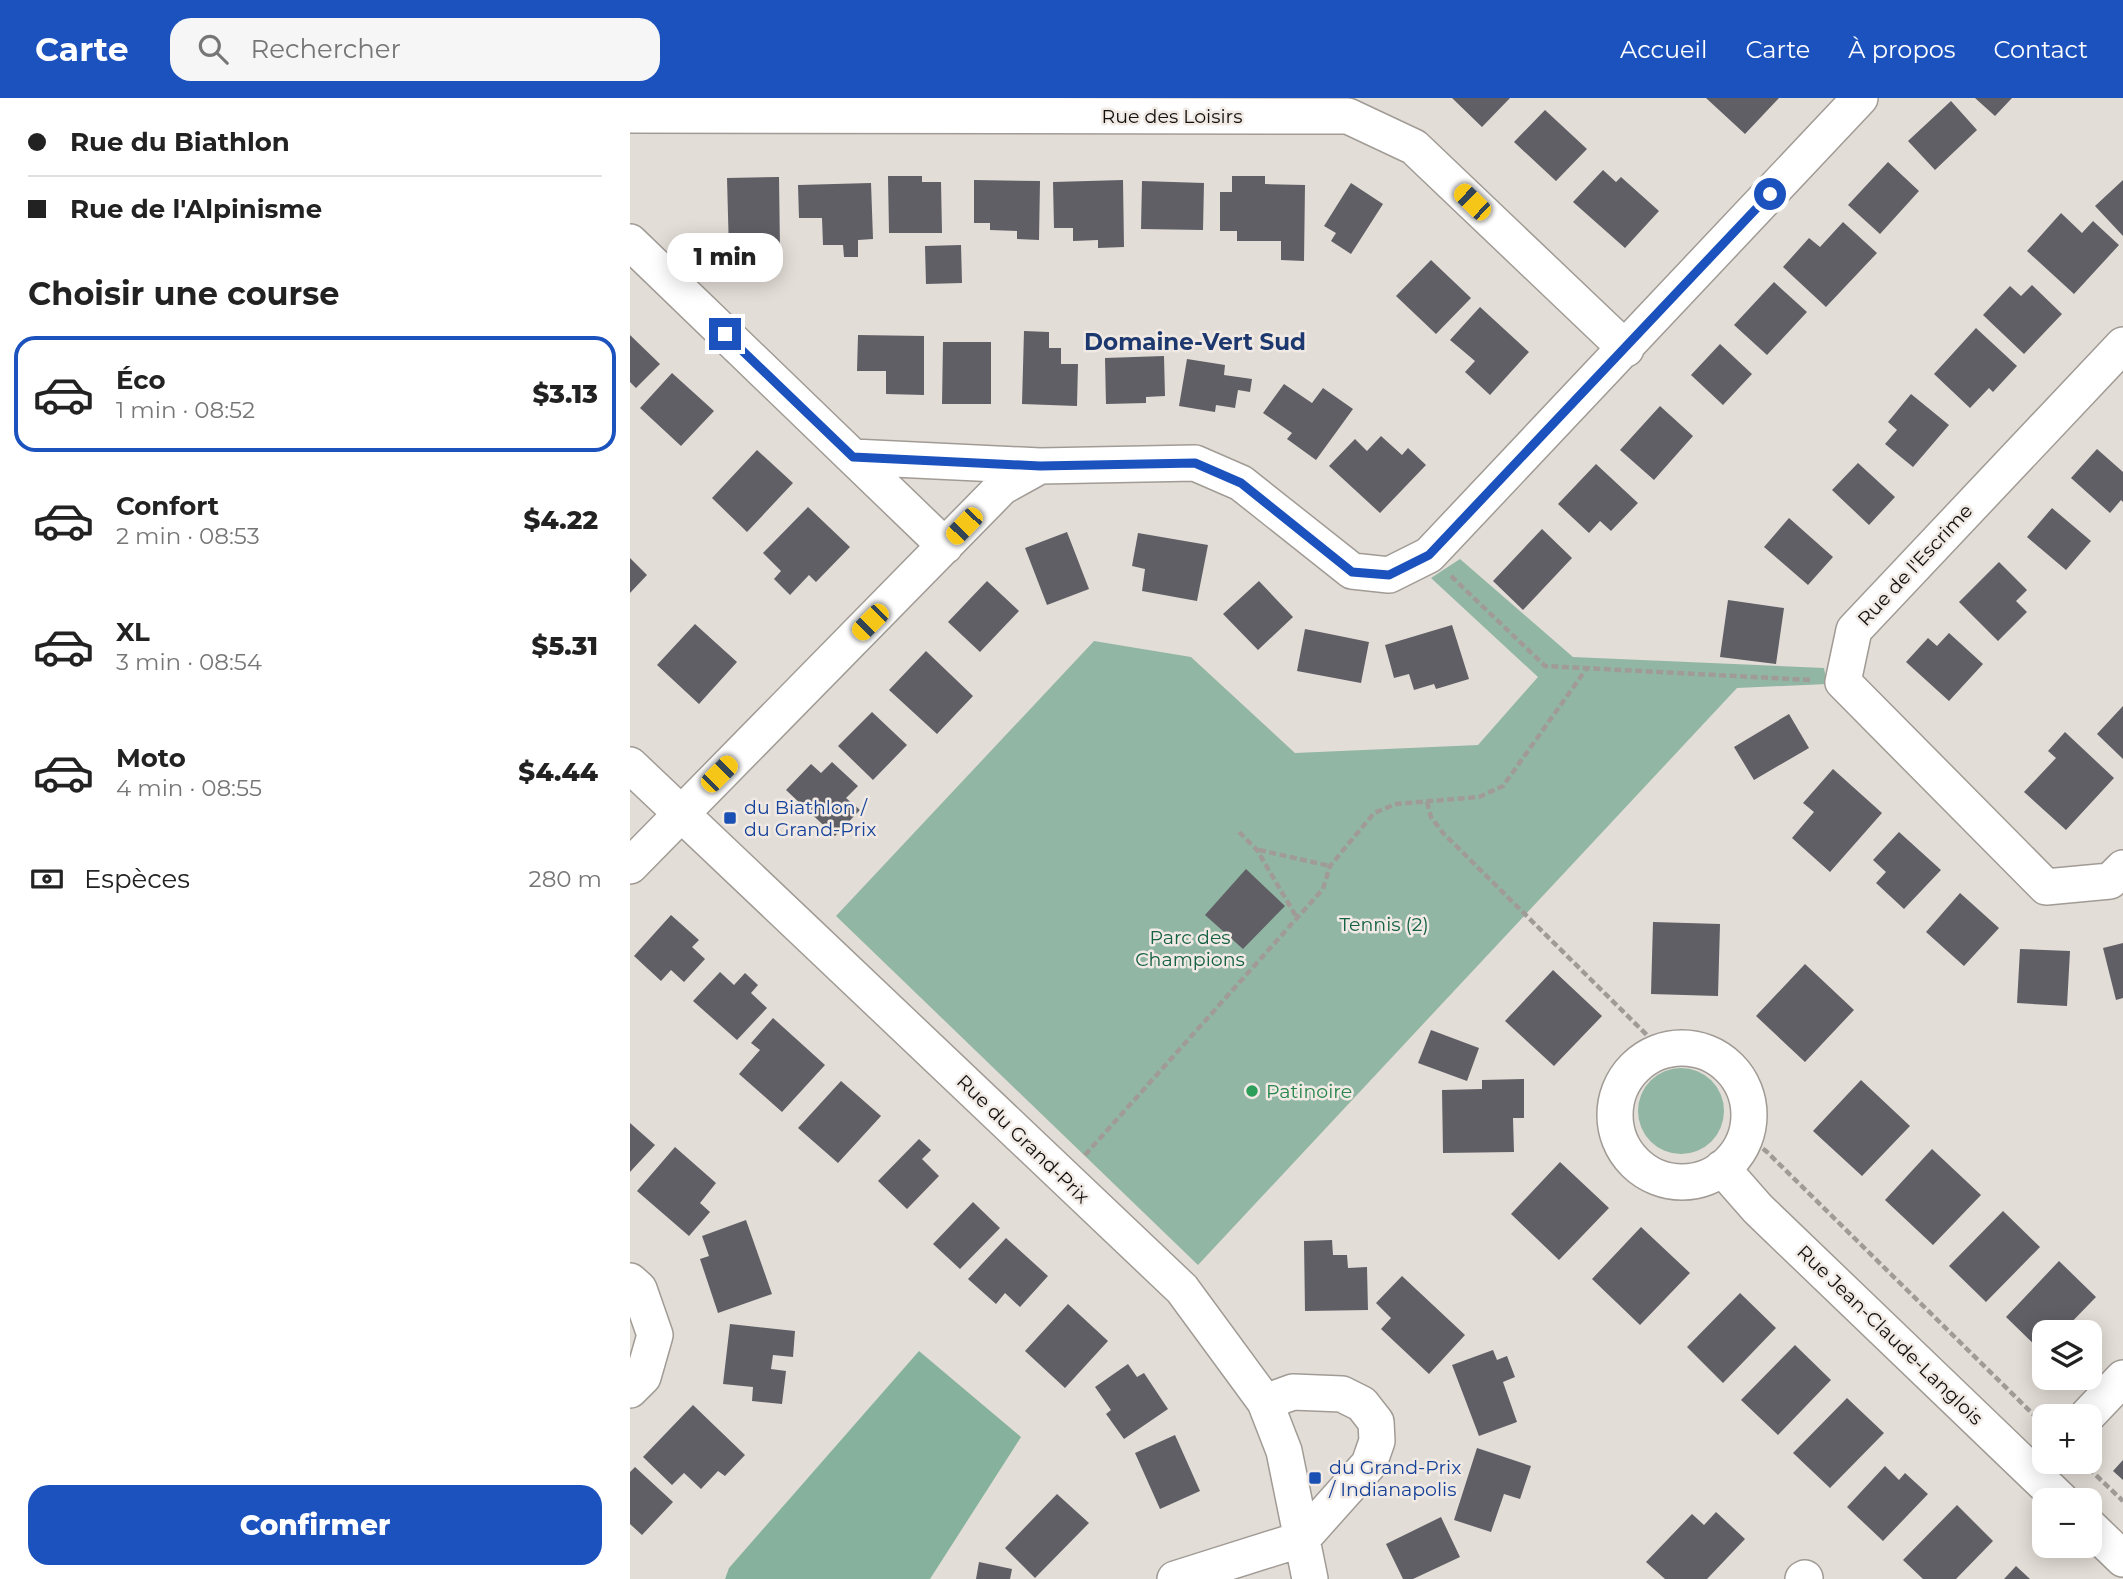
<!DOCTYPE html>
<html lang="fr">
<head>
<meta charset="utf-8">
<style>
  body { margin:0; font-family:Montserrat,sans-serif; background:#f6f6f6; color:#222; height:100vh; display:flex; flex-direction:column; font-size:26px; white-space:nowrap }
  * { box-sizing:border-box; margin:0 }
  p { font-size:23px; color:#767676 }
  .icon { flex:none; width:38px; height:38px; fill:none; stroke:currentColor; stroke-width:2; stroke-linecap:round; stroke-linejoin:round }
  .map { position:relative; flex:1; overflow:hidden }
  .drawer { display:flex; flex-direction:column; background:#fff; width:630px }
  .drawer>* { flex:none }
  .banner { display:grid; align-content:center; height:154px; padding:0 28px; background:#fff }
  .tools { position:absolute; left:1402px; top:1222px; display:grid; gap:14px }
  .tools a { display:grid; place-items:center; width:70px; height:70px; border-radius:14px; background:#fff; box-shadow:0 4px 18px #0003; font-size:35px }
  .end { position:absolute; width:32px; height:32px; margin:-16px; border:9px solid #1c52be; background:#fff; box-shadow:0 0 0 4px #fff }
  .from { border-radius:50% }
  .bubble { position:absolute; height:49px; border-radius:21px; background:#fff; box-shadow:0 4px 18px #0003; font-size:23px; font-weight:800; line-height:49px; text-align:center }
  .car { position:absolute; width:21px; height:42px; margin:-21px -10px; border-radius:9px; box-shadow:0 0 5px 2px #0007; background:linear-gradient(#f5c518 24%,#345 0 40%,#f5c518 0 76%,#345 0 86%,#f5c518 0) }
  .banner b { display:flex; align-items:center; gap:24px; height:66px; font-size:26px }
  .banner b+b { border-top:2px solid #e0e0e0 }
  .banner i { width:18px; height:18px; background:#222 }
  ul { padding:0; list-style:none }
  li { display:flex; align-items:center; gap:21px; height:116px; margin:0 14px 10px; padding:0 14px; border:4px solid transparent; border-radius:21px }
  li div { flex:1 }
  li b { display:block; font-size:26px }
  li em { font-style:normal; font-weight:800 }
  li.selected { border-color:#1c52be }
  li>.icon { width:63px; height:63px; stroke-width:1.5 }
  h2 { padding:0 28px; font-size:32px; line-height:84px }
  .pay { display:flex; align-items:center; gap:18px; height:77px; padding:0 28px; font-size:26px }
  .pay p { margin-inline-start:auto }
  .action { display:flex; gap:14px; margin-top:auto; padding:14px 28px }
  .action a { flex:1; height:80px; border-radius:21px; background:#1c52be; color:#fff; font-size:28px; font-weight:800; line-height:80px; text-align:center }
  header { display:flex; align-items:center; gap:42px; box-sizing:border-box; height:98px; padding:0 35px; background:#1c52be; color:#fff }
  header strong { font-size:33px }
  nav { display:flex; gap:38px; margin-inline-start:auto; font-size:24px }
  .search { width:490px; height:63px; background:#f6f6f6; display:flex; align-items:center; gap:18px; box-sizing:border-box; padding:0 24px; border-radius:21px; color:#767676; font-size:26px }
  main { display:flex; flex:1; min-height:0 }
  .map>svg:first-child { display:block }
  .green { fill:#92b6a4 }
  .forest { fill:#86b29d }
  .building { fill:#605f66 }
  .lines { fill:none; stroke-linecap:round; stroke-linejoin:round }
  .minor-casing { stroke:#a19b95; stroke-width:38 }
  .path { stroke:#a09b97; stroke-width:4.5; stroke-dasharray:7 3.5; stroke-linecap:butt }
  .minor { stroke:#fff; stroke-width:35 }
  .route { stroke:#1c52be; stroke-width:9 }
  .transit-dot { fill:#1a4fb4; stroke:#f1eae4; stroke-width:2.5 }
  .leisure-dot { fill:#2e9e5b; stroke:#f1eae4; stroke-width:2.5 }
  .labels { text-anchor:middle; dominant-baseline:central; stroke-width:5; stroke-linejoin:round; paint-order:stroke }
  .street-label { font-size:19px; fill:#110f0d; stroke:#f1eae4 }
  .transit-label { font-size:19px; fill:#164399; stroke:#f1eae4; text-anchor:start }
  .park-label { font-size:19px; fill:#146145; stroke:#f1eae4 }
  .leisure-label { font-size:19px; fill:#27864d; stroke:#f1eae4; text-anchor:start }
  .quarter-label { font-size:23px; font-weight:bold; fill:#1c386e; stroke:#f1eae4 }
</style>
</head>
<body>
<header>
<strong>Carte</strong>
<div class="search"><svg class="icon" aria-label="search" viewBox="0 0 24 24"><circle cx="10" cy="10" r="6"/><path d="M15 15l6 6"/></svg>Rechercher</div>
<nav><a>Accueil</a><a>Carte</a><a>À propos</a><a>Contact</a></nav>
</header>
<main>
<section class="drawer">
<div class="banner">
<b><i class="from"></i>Rue du Biathlon</b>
<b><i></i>Rue de l'Alpinisme</b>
</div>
<h2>Choisir une course</h2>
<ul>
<li class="selected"><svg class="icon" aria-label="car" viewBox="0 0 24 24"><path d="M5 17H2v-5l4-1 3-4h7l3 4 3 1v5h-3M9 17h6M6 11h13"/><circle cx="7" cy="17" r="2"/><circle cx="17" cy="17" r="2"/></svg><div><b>Éco</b><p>1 min · 08:52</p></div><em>$3.13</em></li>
<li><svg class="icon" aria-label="car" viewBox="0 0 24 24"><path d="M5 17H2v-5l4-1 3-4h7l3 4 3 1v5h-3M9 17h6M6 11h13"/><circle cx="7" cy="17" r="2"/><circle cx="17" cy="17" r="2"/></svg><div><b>Confort</b><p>2 min · 08:53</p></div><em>$4.22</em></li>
<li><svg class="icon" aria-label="car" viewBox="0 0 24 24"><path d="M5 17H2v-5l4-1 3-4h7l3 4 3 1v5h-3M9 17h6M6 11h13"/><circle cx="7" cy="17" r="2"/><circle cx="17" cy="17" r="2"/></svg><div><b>XL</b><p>3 min · 08:54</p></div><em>$5.31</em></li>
<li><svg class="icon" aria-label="car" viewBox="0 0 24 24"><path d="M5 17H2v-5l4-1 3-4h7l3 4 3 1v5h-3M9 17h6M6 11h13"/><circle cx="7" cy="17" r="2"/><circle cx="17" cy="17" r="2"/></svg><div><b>Moto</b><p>4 min · 08:55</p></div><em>$4.44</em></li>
</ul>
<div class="pay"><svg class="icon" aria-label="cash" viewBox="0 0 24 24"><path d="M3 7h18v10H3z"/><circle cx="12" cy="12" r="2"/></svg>Espèces<p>280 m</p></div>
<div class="action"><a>Confirmer</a></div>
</section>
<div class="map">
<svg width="1493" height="1481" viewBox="0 0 1493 1481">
  <rect width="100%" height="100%" fill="#e3ddd7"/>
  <path class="green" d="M830 461 943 559 1194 570 1197 586 1107 590 568 1167 206 818 464 543 561 559 665 655 848 647 908 579 801 480Z
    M1008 1013a43 43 0 1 1 86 0a43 43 0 1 1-86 0Z"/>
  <path class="forest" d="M289 1253 391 1339 300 1481H95L99 1470Z"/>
  <path class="building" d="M822 0H880L852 29Z
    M1076 0H1149L1115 36Z
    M1345 0H1382L1365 18Z
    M1321 3 1347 32 1305 72 1278 43Z
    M915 12 957 51 926 83 884 44Z
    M1258 64 1289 93 1250 136 1218 107Z
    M973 72 986 84 991 79 1029 113 995 150 943 104Z
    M258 78H292V84H311L312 135H259Z
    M602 78H635V86L675 87 674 163 651 162V143H607V133H590V94H602Z
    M149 79 150 153 99 154 97 80Z
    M344 82 410 83 409 142 387 141V133L360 132V125H344Z
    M493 82 494 149 468 150V142L443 143V130H424L423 84Z
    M1493 82V138L1465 108Z
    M512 83 574 85 573 132 511 131Z
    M241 85 243 141 228 142V159H214L213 147H193L192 120H169L168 87Z
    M721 85 753 106 721 156 701 143 706 135 694 128Z
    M1431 115 1452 135 1463 123 1489 147 1444 196 1397 153Z
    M1213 124 1247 155 1196 209 1153 169 1179 140 1190 149Z
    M331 147 332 185 296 186 295 148Z
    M801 162 841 200 806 236 766 198Z
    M1144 184 1177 214 1137 257 1104 227Z
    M1402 187 1432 216 1394 256 1353 217 1380 188 1391 198Z
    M850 209 899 254 860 297 835 274 845 263 820 242Z
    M1346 230 1387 268 1363 294 1359 290 1340 310 1304 276Z
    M394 233 419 234V250H431V266H448L447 308 392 306Z
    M0 237 30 266 6 290 0 284Z
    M228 237 294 238V297L256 296V273H227Z
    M313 244H361V306H312Z
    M1090 246 1122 276 1093 307 1061 277Z
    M534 258 535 298 516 299V305L476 306 475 260Z
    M557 261 595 267 594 277 622 281 620 294 608 292 605 310 586 307 585 314 549 308Z
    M42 275 84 313 51 348 10 310Z
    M654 286 682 305 693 290 723 311 686 362 657 341 662 335 633 315Z
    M1281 296 1319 327 1283 369 1255 346 1267 332 1258 324Z
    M1030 308 1063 338 1024 382 990 352Z
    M751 338 772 357 778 350 796 367 750 415 699 368 725 341 737 353Z
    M1467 351 1493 374V404L1491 402 1480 415 1441 380Z
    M127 352 163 385 117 434 82 400Z
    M1228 365 1265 399 1239 427 1202 392Z
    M966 366 1008 405 981 433 970 423 959 435 928 406Z
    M178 409 220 449 186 484 179 477 160 497 144 481 151 473 133 455Z
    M1422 410 1461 443 1436 472 1397 439Z
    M1159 420 1203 459 1178 487 1134 449Z
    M912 431 942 460 893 512 863 483Z
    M437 434 459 491 417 507 395 450Z
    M508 435 578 447 567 503 512 493 515 471 502 468Z
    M0 460 17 477 0 495Z
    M1369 464 1397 492 1386 503 1397 514 1368 543 1329 504Z
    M357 483 389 513 350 554 318 524Z
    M629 483 663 519 628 552 593 516Z
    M1098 502 1154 510 1146 566 1090 559Z
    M65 526 107 564 69 606 27 567Z
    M822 527 839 581 806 591 804 586 784 592 779 576 764 580 755 547Z
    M675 531 739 544 731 585 667 573Z
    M1319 535 1353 566 1319 603 1276 564 1298 540 1307 548Z
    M296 553 343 598 307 636 259 592Z
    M1493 608V661L1467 636Z
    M242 614 277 647 243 682 208 648Z
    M1159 616 1179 650 1124 682 1104 649Z
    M1435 634 1484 680 1436 732 1394 694 1426 660 1418 653Z
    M202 664 228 688 216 700 230 712 205 738 156 692 181 666 191 675Z
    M1203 671 1252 715 1200 774 1162 740 1184 714 1173 705Z
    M1269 734 1311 772 1274 811 1246 785 1256 774 1243 762Z
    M616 771 655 808 613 851 575 817Z
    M1330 795 1369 830 1334 868 1296 834Z
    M41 817 69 842 62 849 75 861 54 884 41 872 31 883 4 858Z
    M1023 824 1090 826 1088 898 1021 896Z
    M1493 845V900L1486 902 1473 850Z
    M1390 851 1440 853 1437 908 1387 905Z
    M1175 866 1224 912 1175 964 1126 918Z
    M923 872 972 918 924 968 875 923Z
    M90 874 104 887 115 875 128 887 121 895 137 910 107 942 63 903Z
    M143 920 195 967 152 1014 109 976 130 952 121 945Z
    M801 932 849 950 837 983 788 965Z
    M894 981V1020H883L884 1054 813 1055 812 992 852 991V982Z
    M1231 982 1280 1028 1232 1078 1183 1033Z
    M211 983 251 1018 208 1065 168 1030Z
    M0 1025 25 1047 0 1074Z
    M289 1041 301 1052 292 1061 309 1078 277 1111 248 1083Z
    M45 1049 86 1085 70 1105 80 1114 59 1138 7 1093Z
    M1302 1051 1351 1097 1303 1147 1255 1102Z
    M930 1064 979 1110 929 1162 881 1116Z
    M343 1104 370 1130 330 1171 303 1146Z
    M1373 1113 1410 1149 1356 1204 1319 1168Z
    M116 1122 142 1196 88 1215 70 1161 79 1158 72 1138Z
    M1011 1129 1060 1175 1010 1227 962 1181Z
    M376 1140 418 1178 390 1209 375 1195 366 1206 338 1181Z
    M702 1142 703 1157H717L718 1170 737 1169 738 1212 675 1213 674 1143Z
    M1429 1163 1466 1199 1432 1234H1414L1412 1254 1376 1219Z
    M772 1178 835 1237 799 1276 751 1231 761 1220 746 1205Z
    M1110 1195 1146 1230 1093 1285 1057 1249Z
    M438 1206 478 1243 435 1290 395 1253Z
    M100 1226 165 1233 163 1259 143 1257 141 1271 156 1273 152 1306 122 1303 123 1289 93 1286Z
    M1165 1247 1201 1282 1148 1337 1111 1302Z
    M863 1252 867 1262 877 1258 885 1279 873 1284 887 1324 849 1338 822 1267Z
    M498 1266 507 1279 514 1275 538 1311 494 1341 476 1316 481 1312 465 1289Z
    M1217 1300 1254 1335 1200 1390 1163 1355Z
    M63 1307 115 1357 95 1378 88 1373 71 1391 54 1375 42 1387 13 1359Z
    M545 1337 570 1393 530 1411 505 1355Z
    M847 1350 901 1368 890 1401 874 1396 861 1434 824 1422Z
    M1493 1362V1382L1483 1373Z
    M1255 1368 1269 1382 1275 1375 1298 1396 1253 1443 1217 1409Z
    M5 1369 43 1404 12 1437 0 1426V1374Z
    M427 1396 459 1425 405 1480 375 1450Z
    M1327 1407 1363 1443 1326 1481H1293L1273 1462Z
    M1086 1414 1115 1441 1077 1481H1035L1016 1464 1062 1416 1074 1427Z
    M811 1419 830 1459 783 1481H773L756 1446Z
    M349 1464 382 1471 380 1481H346Z
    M1386 1468 1400 1481H1374Z"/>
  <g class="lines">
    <g class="minor-casing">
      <path id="minor" d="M0 17 718 18 784 49 996 251
        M0 144 315 448
        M1493 247 1224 532 1213 584 1416 789 1480 783 1493 770
        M223 359 410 368
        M0 667 552 1191 635 1304 654 1353 680 1481
        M0 768 372 389 410 368 565 365 611 385 722 473 759 477 799 457 1230 0
        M985 1017a67 67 0 1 1 134 0a67 67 0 1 1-134 0Z
        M1092 1070 1128 1111 1431 1402
        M0 1183 9 1191 25 1237 13 1279 0 1292
        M1457 1318 1493 1280
        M1460 1429 1493 1461
        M545 1481 672 1441 739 1366 747 1343 746 1324 732 1306 712 1296 663 1294 635 1304
        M1173 1481 1175 1480"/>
    </g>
    <path class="path" d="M821 478 915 568 1181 582
      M797 704 801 719 813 735 1033 953
      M609 734 627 752 667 820
      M629 752 700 768
      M1117 1037 1137 1054 1414 1327
      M455 1057 693 791 700 768 744 715 766 706 849 699 873 688 957 570
      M1451 1363 1493 1403"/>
    <use href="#minor" class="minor"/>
  </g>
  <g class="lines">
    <path class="route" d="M95 236 223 359 410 368 565 365 611 385 722 474 759 477 799 457 1140 96"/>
  </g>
  <g class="transit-dot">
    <rect x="93" y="713" width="14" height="14" rx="3.5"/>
    <rect x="678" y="1373" width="14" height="14" rx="3.5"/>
  </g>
  <circle class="leisure-dot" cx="622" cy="993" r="7"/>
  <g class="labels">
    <g class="street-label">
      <text x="542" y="18">Rue des Loisirs</text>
      <text transform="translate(1285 467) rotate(-47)">Rue de l'Escrime</text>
      <text transform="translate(393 1041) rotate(44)">Rue du Grand-Prix</text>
      <text transform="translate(1260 1237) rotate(44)">Rue Jean-Claude-Langlois</text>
    </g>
    <g class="transit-label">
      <text x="114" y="709">du Biathlon /<tspan x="114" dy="22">du Grand-Prix</tspan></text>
      <text x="699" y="1369">du Grand-Prix<tspan x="699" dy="22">/ Indianapolis</tspan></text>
    </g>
    <g class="park-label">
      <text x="754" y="826">Tennis (2)</text>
      <text x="560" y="839">Parc des<tspan x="560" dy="22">Champions</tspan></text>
    </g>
    <g class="leisure-label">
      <text x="636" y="993">Patinoire</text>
    </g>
    <g class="quarter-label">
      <text x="565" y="244">Domaine-Vert Sud</text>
    </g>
  </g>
</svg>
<div class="tools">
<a><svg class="icon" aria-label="layers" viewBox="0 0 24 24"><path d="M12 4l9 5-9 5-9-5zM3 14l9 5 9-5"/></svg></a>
<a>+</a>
<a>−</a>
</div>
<i class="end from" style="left:1140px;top:96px"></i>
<i class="end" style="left:95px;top:236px"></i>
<div class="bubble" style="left:37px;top:135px;width:116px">1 min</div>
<i class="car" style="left:842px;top:104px;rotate:314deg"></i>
<i class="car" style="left:334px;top:428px;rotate:224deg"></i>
<i class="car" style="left:240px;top:524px;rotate:225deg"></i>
<i class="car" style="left:89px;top:676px;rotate:45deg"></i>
</div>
</main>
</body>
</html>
